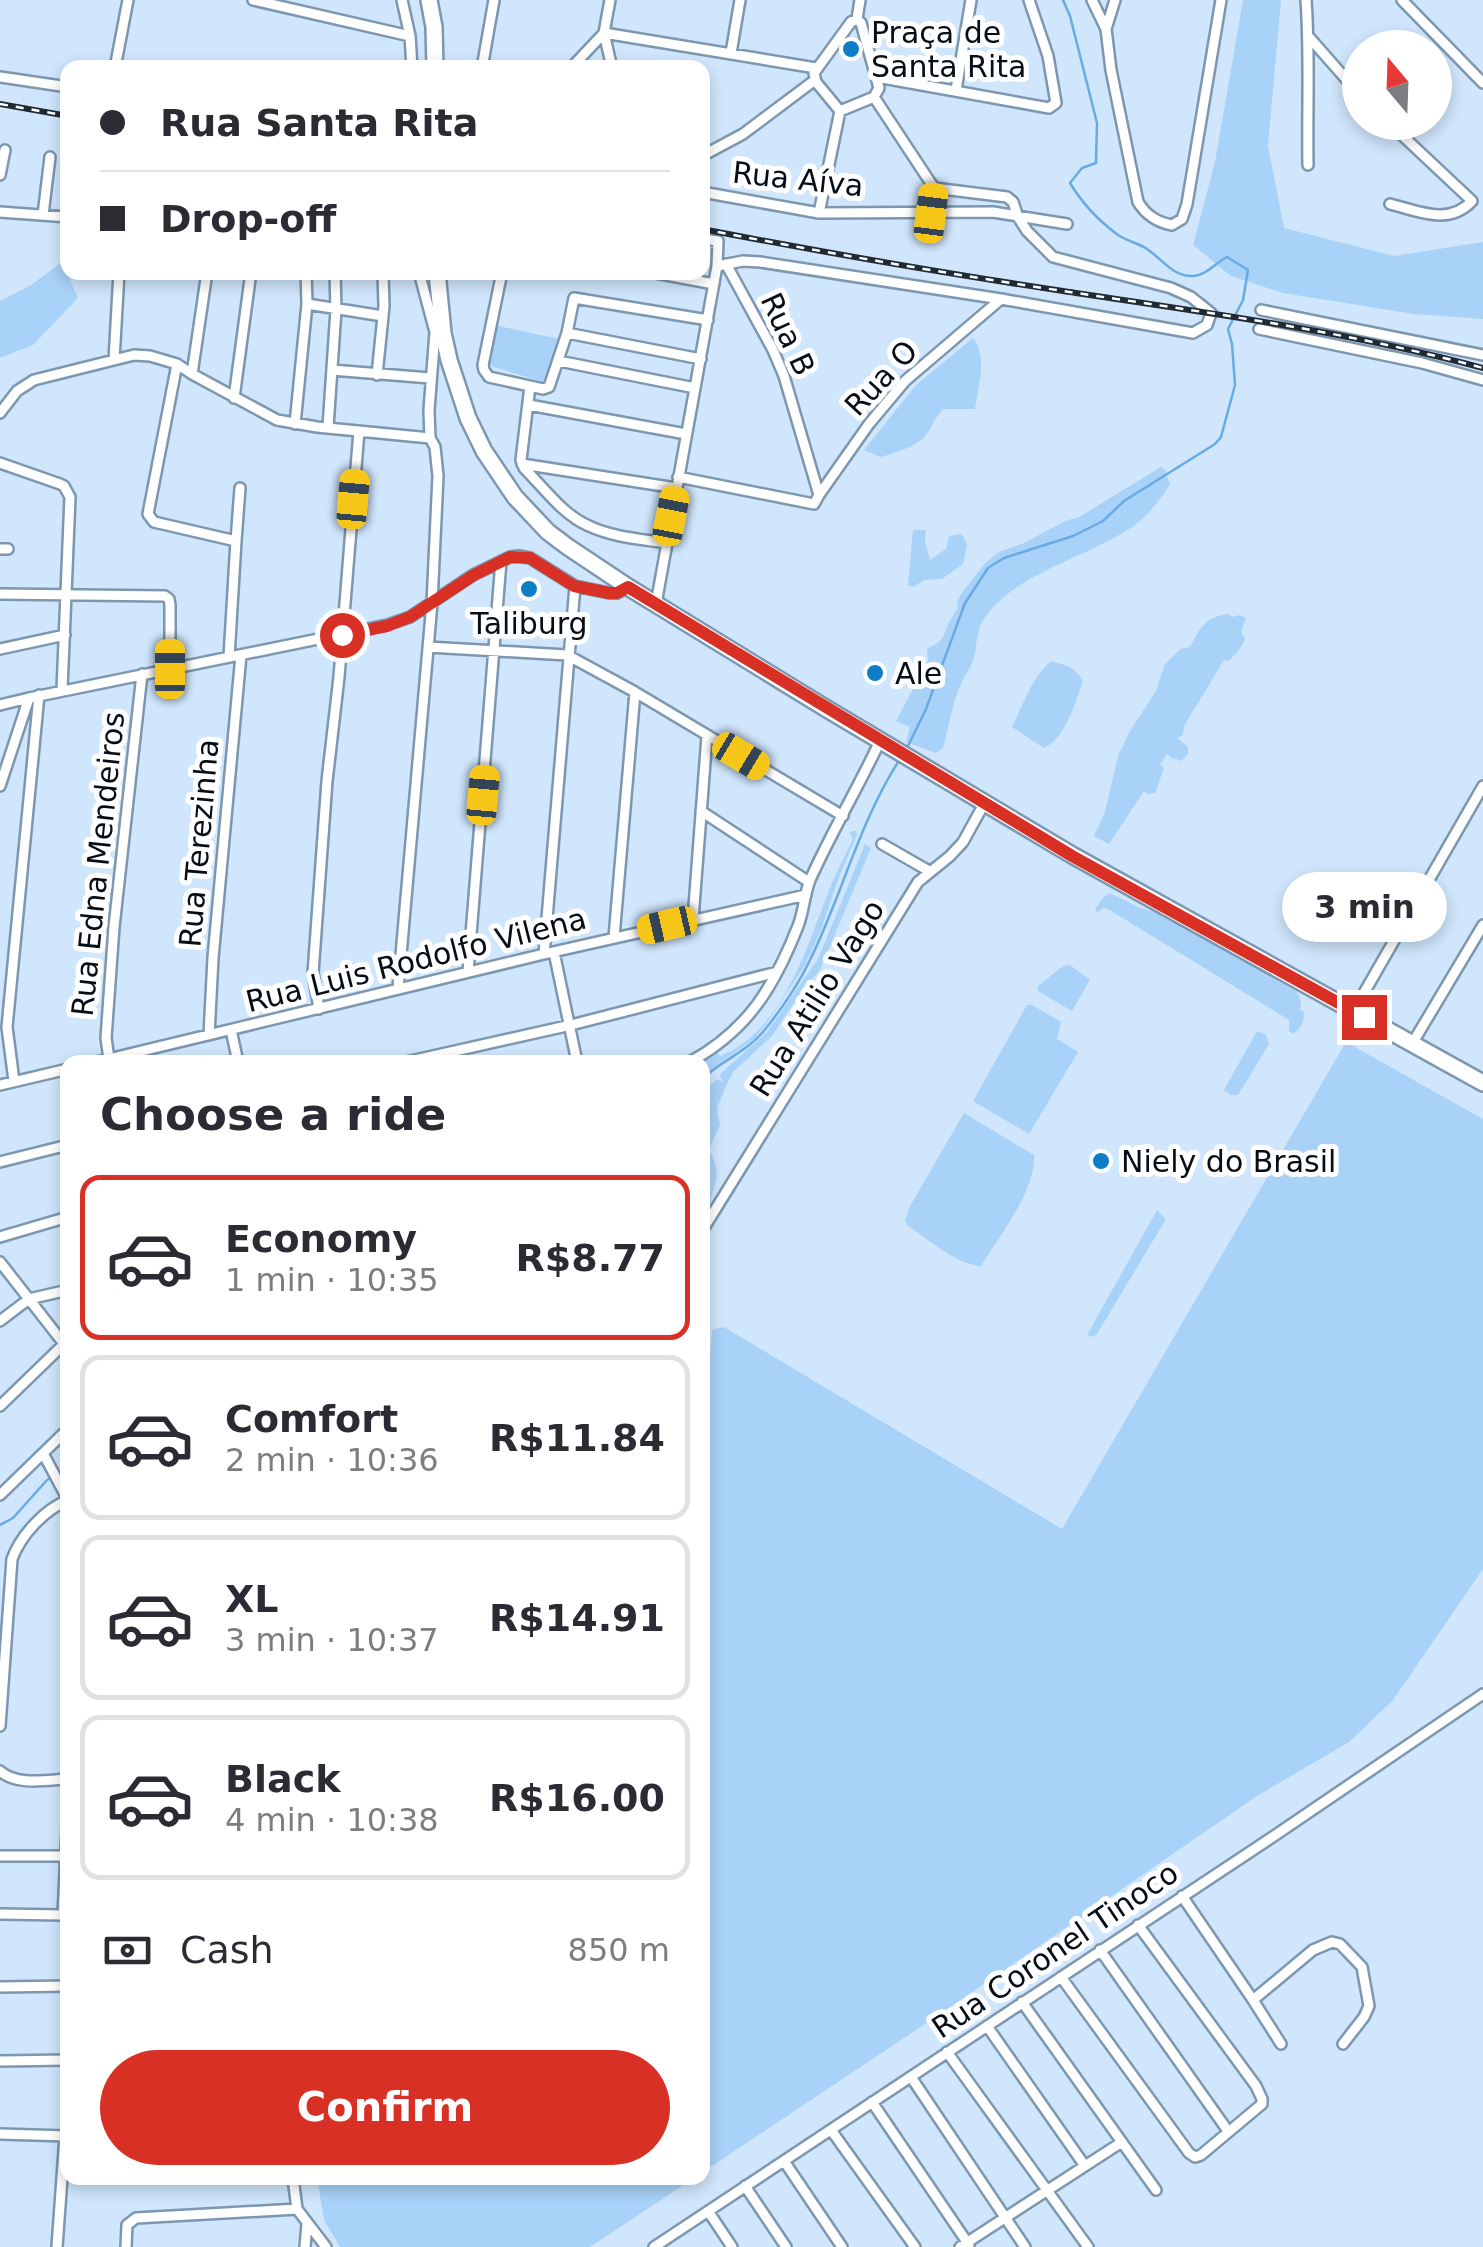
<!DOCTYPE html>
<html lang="en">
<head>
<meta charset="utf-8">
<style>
  body { margin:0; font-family:"DejaVu Sans",sans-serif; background:#f2f2f3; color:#2b2b33; height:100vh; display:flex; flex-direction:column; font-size:38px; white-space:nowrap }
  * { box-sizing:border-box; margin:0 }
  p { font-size:32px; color:#7c7c81 }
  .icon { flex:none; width:55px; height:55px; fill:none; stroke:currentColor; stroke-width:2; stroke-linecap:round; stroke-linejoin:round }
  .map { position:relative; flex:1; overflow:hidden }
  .panel { position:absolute; left:60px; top:1055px; width:650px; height:1130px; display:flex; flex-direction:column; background:#fff; border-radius:20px; box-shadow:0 5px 15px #0003 }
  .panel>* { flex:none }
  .top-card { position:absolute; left:60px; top:60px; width:650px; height:220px; border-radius:20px; box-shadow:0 5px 15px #0003; display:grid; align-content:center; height:220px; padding:0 40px; background:#fff }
  .needle { width:65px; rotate:341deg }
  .fabs { position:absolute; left:1342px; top:30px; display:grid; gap:20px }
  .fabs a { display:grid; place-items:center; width:110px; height:110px; border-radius:50%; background:#fff; box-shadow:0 5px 15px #0003; font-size:50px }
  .end { position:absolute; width:45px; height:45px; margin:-22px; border:12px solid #d93025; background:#fff; box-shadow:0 0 0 5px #fff }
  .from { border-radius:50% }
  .bubble { position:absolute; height:70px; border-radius:35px; background:#fff; box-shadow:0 5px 15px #0003; font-size:32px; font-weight:800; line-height:70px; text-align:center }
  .car { position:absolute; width:30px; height:60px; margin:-30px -15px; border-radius:12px; box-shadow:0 0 8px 2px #0007; background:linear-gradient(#f5c518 24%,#345 0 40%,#f5c518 0 76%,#345 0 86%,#f5c518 0) }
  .top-card b { display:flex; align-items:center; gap:35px; height:95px; font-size:38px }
  .top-card b+b { border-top:2px solid #e1e1e2 }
  .top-card i { width:25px; height:25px; background:#2b2b33 }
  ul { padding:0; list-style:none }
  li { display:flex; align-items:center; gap:30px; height:165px; margin:0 20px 15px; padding:0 20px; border:5px solid #e1e1e2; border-radius:20px }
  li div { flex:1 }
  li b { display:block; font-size:38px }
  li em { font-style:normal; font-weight:800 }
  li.on { border-color:#d93025 }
  li>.icon { width:90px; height:90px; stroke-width:1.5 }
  h2 { padding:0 40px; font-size:45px; line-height:120px }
  .pay { display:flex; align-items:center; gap:25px; height:110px; padding:0 40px; font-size:38px }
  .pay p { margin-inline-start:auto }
  .action { display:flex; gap:20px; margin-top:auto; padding:20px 40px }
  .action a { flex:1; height:115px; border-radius:60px; background:#d93025; color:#fff; font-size:40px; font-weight:800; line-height:115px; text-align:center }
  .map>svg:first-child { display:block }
  .green { fill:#a9d2f8 }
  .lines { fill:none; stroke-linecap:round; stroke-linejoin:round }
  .stream { stroke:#67abe6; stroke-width:2.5 }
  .street-casing { stroke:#7c97af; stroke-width:14 }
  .primary-casing { stroke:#7c97af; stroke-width:20 }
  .street { stroke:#fff; stroke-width:9 }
  .primary { stroke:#fff; stroke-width:15 }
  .rail-casing { stroke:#1f2a34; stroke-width:6 }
  .rail { stroke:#fff; stroke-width:2.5; stroke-dasharray:8; stroke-linecap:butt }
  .route { stroke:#d93025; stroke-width:12 }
  .poi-dot { fill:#0e7ec7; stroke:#fff; stroke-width:4 }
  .labels { text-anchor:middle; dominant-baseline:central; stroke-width:10; stroke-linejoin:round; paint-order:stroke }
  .poi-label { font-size:30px; fill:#050e16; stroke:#fff; text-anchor:start }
  .street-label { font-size:30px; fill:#050e16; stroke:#fff }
</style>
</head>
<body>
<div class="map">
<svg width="1483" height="2247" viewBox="0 0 1483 2247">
  <rect width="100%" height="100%" fill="#d0e6fc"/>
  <path class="green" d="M1243 0H1281L1268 146 1284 228 1394 256 1483 242V319L1414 314 1283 293 1231 276 1193 245 1215 162Z
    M62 262 78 298 33 345 0 358V301L31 285Z
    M494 325 559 339 546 383 488 365Z
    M973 338C988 356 978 387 975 409H943C935 417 932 428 925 436 916 447 894 453 881 457L864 450 916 385Z
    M1161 467 1164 469 1170 484C1160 501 1145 519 1129 529 1084 559 1008 575 981 624 976 634 977 644 975 654 973 664 966 673 962 682 952 702 949 727 943 748L936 753 906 742 910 727 896 721 925 666 928 660 927 649 938 643 943 637 949 622 958 608 957 601 961 594 986 562 999 552 1024 543 1065 521 1079 517Z
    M913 530H926L925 541 930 560 946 549 949 536 962 534 967 545 963 564 942 579 924 580 913 587 908 585Z
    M1229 614 1232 617 1240 615 1246 618 1241 631 1245 640 1237 653 1228 661 1224 660 1184 726 1183 735 1177 738 1188 747V754L1181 761 1172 758 1167 754 1160 765 1164 768 1155 793 1148 794 1144 791 1109 844 1094 836 1105 812 1118 756 1130 731 1156 691 1165 664 1180 649 1190 647C1200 628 1206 616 1229 614Z
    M1051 661C1064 664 1077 668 1083 681 1075 703 1066 738 1044 748L1012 727C1023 705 1032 677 1051 661Z
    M851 831H856L857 835 839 877 821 930 805 965 767 1023 755 1038 703 1075 702 1062H695L715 1050 720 1056C781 1033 805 952 827 896 834 876 845 857 853 838L850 834Z
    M865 844 871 848 820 970 798 997 772 1036 734 1071 727 1084 717 1108 720 1125 709 1150C726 1180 710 1184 710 1210H703V1092L717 1079 724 1082 719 1075 767 1032 818 959Z
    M1110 893 1140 908 1160 913 1173 919 1297 992 1301 1001 1300 1010 1304 1012C1305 1020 1300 1030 1293 1034L1289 1031V1020L1108 909 1103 908 1097 913 1095 909 1103 898Z
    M1070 965 1090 980 1072 1011 1038 991V986L1063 966Z
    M1027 1005H1032L1061 1022 1057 1039 1078 1052 1029 1134 973 1101Z
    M1257 1031 1266 1035 1269 1044 1238 1095H1231L1224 1090Z
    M1346 1042 1483 1119V1569L1393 1700 1349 1742 1257 1796 949 2008 703 2172 702 1473 712 1330 724 1327 1062 1529Z
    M964 1113 1034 1155C1037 1188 999 1237 981 1266 959 1266 926 1238 907 1225L905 1220 910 1206Z
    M1157 1210 1166 1219 1097 1334 1091 1337 1087 1335Z
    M317 2178H694L590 2247H340L324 2220Z"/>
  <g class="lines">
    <path class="stream" d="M907 748 926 709 965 603 988 568 1004 558 1073 536 1103 521 1124 501 1215 444 1221 437 1235 385 1232 344 1228 329 1243 300 1248 270 1227 257C1215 263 1207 275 1193 276 1173 277 1162 259 1147 249 1138 243 1127 241 1118 235 1099 221 1082 203 1070 183L1082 168 1096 163 1097 123 1070 16 1063 0
      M702 1079C721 1061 746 1052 763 1032 780 1011 797 987 809 962 842 896 859 822 900 759
      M0 1525 13 1518 47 1480 68 1468"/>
    <g class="street-casing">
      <path id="street" d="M253 0 410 36
        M402 0 410 36 412 68
        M1092 0 1106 29 1111 70 1138 202C1146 215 1156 222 1172 225L1182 219 1187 204 1221 0
        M1306 0C1310 55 1307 110 1308 165
        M1402 0 1483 83
        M857 19 851 22 814 73 816 82 840 111 874 97 879 88 861 23 857 19 860 0
        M1106 29 1115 0
        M604 33 816 68
        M604 33 612 68
        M1309 37 1360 95
        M731 53 740 0
        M115 68 128 0
        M482 68 494 0
        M571 68 604 33 610 0
        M0 77 68 87
        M877 77 1049 108 1056 103 1048 56 1029 0
        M956 90 971 0
        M874 97 934 188 931 213
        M1388 122 1472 201
        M702 156 743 134 815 80
        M0 175 5 150
        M702 192 819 213 993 212 1067 224
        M1390 204C1418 211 1449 226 1472 201
        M0 212 68 217
        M819 213 840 111
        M43 215 50 157
        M726 264 773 350 784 376 819 495 869 424 905 381 1001 299
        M717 266 743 261 760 262 1001 299 1193 333 1207 325 1211 313 1191 297 1171 288 1053 257 1027 231 1018 217 1013 202 1007 197 934 188
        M419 272 435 332
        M502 272 483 365 484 370 489 377 543 389 549 387 567 333 574 298 708 320
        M650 272 714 284
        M307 304 383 316
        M1261 310 1483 355
        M1259 329 1422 363 1483 380
        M567 333 701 359
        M114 360 119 272
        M559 361 695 388
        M177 364 148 514 154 522 236 541 229 657
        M332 370 430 378
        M192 374 207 272
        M377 375 384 306 383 274
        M530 386 521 460 524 468C543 487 563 515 589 526 612 537 641 539 666 543
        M234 398 251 272
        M529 405 686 434
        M0 413 17 391 34 380 134 355 150 356 177 364 192 374 277 420 317 427 430 438
        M295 424 307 304 306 272
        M328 427 336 310 335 272
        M0 463 60 484 64 486 70 497 62 690
        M522 464 676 488
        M678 477 814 504 819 495
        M236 541 240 488
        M0 549H8
        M0 594 165 596 169 599 170 605V669
        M656 604 717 266 718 241 702 239
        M428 647 567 655 635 692 843 816
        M0 649 65 635
        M0 705 29 698
        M0 786 29 698 387 625 410 617 473 575 510 557 519 556 530 558 575 586 609 593H617L628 587
        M701 811 809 882
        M882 844 929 871
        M693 919 707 736
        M614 937 635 692
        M554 952 577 1062
        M544 954 575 586
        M468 972 501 561
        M398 989 432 603 438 476 435 447 430 438 429 410 435 332 443 330
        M319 1009 313 973 327 781 339 677 359 431
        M1353 1012 1483 786
        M231 1030 238 1062
        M209 1035 213 958 241 655
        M1412 1044 1483 925
        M109 1059 106 1038 114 927 142 674
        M96 1062 544 954 806 895
        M406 1062 571 1025 777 972
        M690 1062C748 1030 774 987 798 926 804 911 804 895 810 880 831 833 858 788 880 741
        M14 1081 7 1027 39 695
        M0 1085 68 1069
        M0 1162 68 1145
        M702 1231 918 882 950 856 963 842 985 802
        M0 1237 68 1217
        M0 1262 68 1349
        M0 1321 29 1299 68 1290
        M0 1406 64 1344
        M0 1495 68 1429
        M0 1726 12 1559C21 1535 44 1510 68 1500L44 1455
        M0 1771C17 1786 46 1780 68 1779
        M0 1856H65
        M1182 1896 1253 2000 1281 2044
        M0 1914 63 1915 68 1806
        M1100 1950 1228 2131
        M1061 1977 1189 2153 1195 2157 1201 2155 1262 2104V2099L1256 2086 1138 1925
        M0 1987 68 1986
        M1253 2000 1313 1950 1332 1942 1340 1944 1362 1967 1369 2006 1364 2017 1343 2044
        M1022 2002 1156 2190
        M987 2026 1085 2166
        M947 2052 1088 2247
        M0 2061 68 2060
        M911 2077 1025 2247
        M872 2102 969 2245
        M831 2130 915 2247
        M0 2134 67 2136
        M784 2161 842 2247
        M293 2178 297 2209 326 2247
        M745 2186 786 2247
        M708 2211 732 2247
        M57 2247 65 2136
        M126 2247 127 2225 136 2218 297 2209
        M305 2247 307 2224
        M654 2247 1274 1836 1483 1694
        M960 2247 1122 2142"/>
    </g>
    <g class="primary-casing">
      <path id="primary" d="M429 0 434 27 435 68
        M437 272 443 333 449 360 468 418 484 451 515 497 548 532 568 547 628 587 827 709 1072 855 1483 1083"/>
    </g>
    <use href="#street" class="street"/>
    <use href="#primary" class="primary"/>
    <g class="rail-casing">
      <path id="rail" d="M0 104 68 116
        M702 229C822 252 943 273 1063 291 1203 312 1346 331 1483 368"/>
    </g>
    <use href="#rail" class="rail"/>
  </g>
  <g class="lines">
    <path class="route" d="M342 635 387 626 410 617 474 575 510 557 530 558 574 586 609 593H617L628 587 1072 856 1364 1017"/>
  </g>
  <g class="poi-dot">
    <circle cx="851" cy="49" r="10"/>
    <circle cx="529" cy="589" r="10"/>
    <circle cx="875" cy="673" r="10"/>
    <circle cx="1101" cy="1161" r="10"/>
  </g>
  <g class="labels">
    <g class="poi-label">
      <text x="871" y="32">Praça de<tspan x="871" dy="34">Santa Rita</tspan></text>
      <text x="529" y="623" text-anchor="middle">Taliburg</text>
      <text x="895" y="673">Ale</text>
      <text x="1121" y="1161">Niely do Brasil</text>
    </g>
    <g class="street-label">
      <text transform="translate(798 179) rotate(6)">Rua Aíva</text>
      <text transform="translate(788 334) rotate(65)">Rua B</text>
      <text transform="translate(881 378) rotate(-47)">Rua O</text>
      <text transform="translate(199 843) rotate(-85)">Rua Terezinha</text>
      <text transform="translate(98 864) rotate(-84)">Rua Edna Mendeiros</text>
      <text transform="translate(416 960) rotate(-14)">Rua Luis Rodolfo Vilena</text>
      <text transform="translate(817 998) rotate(-58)">Rua Atilio Vago</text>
      <text transform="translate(1055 1950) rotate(-34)">Rua Coronel Tinoco</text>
    </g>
  </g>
</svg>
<div class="fabs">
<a><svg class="needle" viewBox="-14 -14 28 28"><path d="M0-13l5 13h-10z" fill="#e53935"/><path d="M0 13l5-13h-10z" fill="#7c7c81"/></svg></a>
</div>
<i class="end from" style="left:342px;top:635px"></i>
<i class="end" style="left:1364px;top:1017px"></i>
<div class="bubble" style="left:1282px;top:872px;width:165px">3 min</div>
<i class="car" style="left:931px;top:213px;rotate:7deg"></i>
<i class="car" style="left:353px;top:499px;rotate:5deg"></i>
<i class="car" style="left:671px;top:516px;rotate:11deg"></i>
<i class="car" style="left:170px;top:669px;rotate:0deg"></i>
<i class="car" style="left:741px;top:756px;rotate:121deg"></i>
<i class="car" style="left:483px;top:795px;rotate:5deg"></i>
<i class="car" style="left:667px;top:925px;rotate:257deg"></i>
<div class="top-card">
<b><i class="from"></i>Rua Santa Rita</b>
<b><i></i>Drop-off</b>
</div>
<section class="panel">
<h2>Choose a ride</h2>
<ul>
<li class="on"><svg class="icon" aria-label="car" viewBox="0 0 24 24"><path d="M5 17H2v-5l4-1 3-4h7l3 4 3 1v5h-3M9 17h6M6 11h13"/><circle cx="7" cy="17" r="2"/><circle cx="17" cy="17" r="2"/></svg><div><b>Economy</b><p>1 min · 10:35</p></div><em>R$8.77</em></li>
<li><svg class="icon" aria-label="car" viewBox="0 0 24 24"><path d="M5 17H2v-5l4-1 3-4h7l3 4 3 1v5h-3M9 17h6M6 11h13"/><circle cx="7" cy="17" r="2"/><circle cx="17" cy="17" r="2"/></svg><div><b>Comfort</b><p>2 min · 10:36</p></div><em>R$11.84</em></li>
<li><svg class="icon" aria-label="car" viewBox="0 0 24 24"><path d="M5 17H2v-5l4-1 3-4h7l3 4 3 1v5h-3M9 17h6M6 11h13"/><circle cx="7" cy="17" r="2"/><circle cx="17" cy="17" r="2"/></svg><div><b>XL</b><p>3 min · 10:37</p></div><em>R$14.91</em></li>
<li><svg class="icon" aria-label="car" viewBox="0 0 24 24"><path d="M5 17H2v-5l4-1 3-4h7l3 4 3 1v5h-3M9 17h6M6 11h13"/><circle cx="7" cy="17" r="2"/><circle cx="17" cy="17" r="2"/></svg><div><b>Black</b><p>4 min · 10:38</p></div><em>R$16.00</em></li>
</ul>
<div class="pay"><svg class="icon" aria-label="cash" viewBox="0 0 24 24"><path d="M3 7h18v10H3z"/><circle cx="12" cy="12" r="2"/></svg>Cash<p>850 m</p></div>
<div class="action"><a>Confirm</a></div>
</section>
</div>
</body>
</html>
